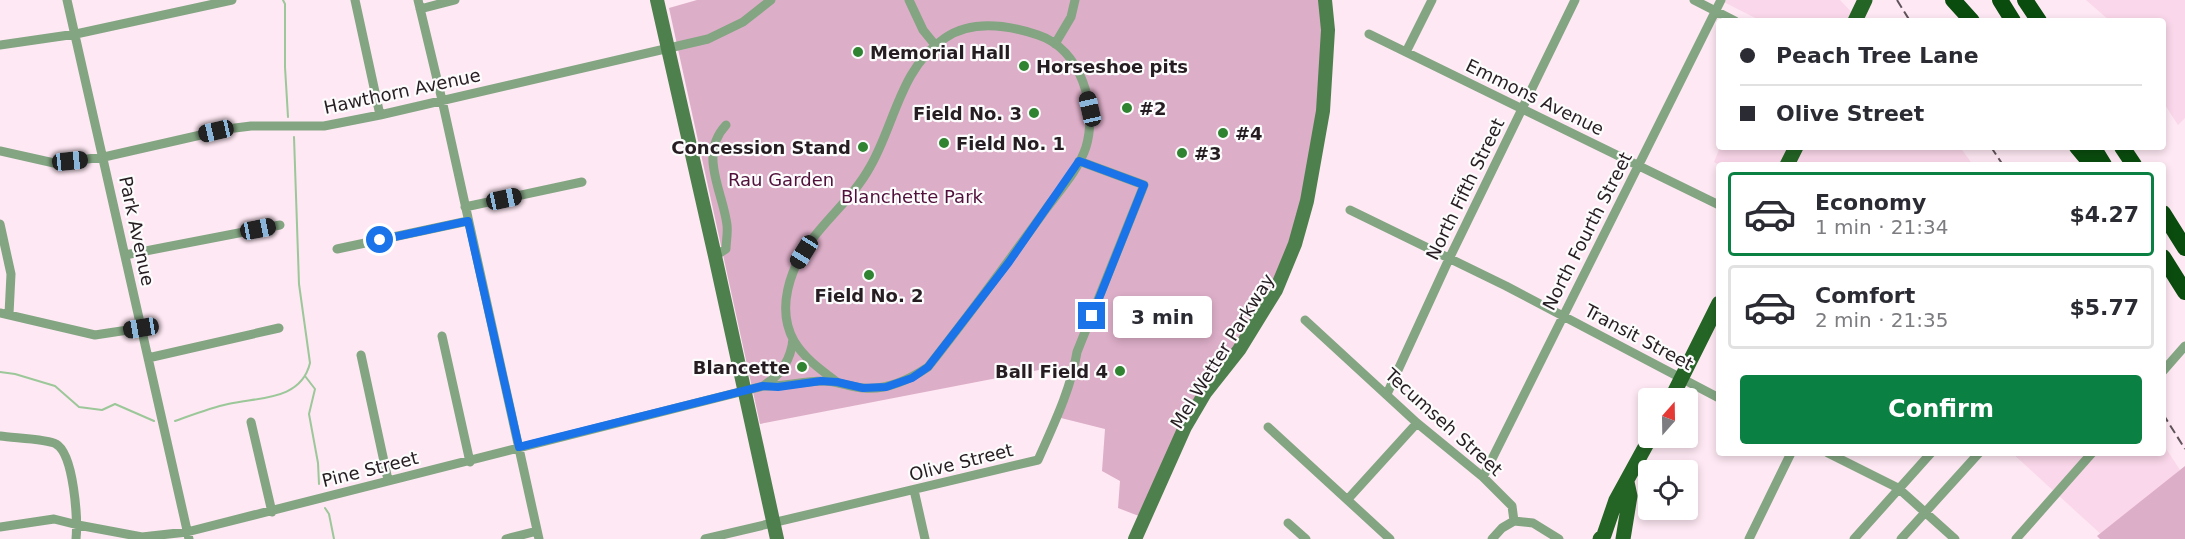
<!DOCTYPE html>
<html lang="en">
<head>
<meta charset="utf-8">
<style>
  body { margin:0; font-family:"DejaVu Sans",sans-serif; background:#f7f7f7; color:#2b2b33; height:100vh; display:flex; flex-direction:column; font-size:22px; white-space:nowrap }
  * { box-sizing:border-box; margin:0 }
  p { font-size:20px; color:#7c7c81 }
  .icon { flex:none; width:33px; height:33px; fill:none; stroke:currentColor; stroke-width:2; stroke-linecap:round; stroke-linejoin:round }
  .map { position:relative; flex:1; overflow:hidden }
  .details { position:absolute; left:1716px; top:162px; width:450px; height:294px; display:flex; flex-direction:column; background:#fff; border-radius:6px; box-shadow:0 3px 9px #0003 }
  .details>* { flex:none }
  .banner { position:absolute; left:1716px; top:18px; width:450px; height:132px; border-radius:6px; box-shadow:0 3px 9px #0003; display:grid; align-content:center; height:132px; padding:0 24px; background:#fff }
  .needle { width:39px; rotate:20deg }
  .tools { position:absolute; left:1638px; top:388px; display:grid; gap:12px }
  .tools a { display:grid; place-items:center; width:60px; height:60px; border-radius:6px; background:#fff; box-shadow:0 3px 9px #0003; font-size:30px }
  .end { position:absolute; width:27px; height:27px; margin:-14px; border:8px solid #1a73e8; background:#fff; box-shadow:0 0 0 3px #fff }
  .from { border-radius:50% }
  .bubble { position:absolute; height:42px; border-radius:6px; background:#fff; box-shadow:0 3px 9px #0003; font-size:20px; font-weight:600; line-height:42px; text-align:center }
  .car { position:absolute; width:18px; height:36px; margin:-18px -9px; border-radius:8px; box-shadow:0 0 4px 2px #0007; background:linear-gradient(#222 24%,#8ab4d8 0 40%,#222 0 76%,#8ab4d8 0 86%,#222 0) }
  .banner b { display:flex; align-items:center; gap:21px; height:57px; font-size:22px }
  .banner b+b { border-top:2px solid #e1e1e2 }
  .banner i { width:15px; height:15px; background:#2b2b33 }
  ul { padding:10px 0 0; list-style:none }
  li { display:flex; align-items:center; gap:18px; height:84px; margin:0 12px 9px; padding:0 12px; border:3px solid #e1e1e2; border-radius:6px }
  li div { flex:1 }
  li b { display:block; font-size:22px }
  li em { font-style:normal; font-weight:600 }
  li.on { border-color:#0b8043 }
  li>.icon { width:54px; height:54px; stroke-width:1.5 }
  .cta { display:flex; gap:12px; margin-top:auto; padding:12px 24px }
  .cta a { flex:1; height:69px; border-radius:6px; background:#0b8043; color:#fff; font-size:24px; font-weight:600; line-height:69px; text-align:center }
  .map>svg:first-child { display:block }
  .built { fill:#fad7ea }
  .green { fill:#ddaec8 }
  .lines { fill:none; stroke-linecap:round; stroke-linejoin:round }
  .stream { stroke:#9bc799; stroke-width:2 }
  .street { stroke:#83a582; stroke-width:9 }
  .secondary { stroke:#4e804d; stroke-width:14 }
  .primary { stroke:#246525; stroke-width:15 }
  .highway { stroke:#0a4c0e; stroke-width:16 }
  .rail { stroke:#60535a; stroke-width:2; stroke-dasharray:9 4.5; stroke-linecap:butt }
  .route { stroke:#1a73e8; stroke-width:8 }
  .poi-dot { fill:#2f8331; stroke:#fcfcfc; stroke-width:2 }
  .labels { text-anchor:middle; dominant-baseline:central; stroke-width:4.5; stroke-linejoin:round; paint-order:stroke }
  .poi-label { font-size:18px; font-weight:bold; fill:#261d22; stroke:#fcfcfc; text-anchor:start }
  .street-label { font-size:18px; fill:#261d22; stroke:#fcfcfc }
  .park-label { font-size:18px; fill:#510f3b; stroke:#fcfcfc }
</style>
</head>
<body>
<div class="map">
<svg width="2185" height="539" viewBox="0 0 2185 539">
  <rect width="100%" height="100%" fill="#fee8f3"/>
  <path class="built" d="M1720 0H1840L1860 21H1761Z
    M2086 0H2185V118L2178 125 2163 102V21H2110Z
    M1720 147H1960L1973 165H1720L1714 162Z
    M2163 444 2180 470 2104 537 2012 453H2163Z"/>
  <path class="green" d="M697 0H1325L1328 30 1307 201 1276 290 1205 393 1144 518 1118 508 1120 481 1102 471 1105 429 1057 417 1074 366H1068L1064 374 1044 369 760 424 669 8Z
    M2185 466V539H2100L2097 536Z"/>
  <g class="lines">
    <path class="stream" d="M283 0 285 4V67L288 117
      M0 372 15 374 55 386 79 407 102 410 115 404 154 421
      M305 376 315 389 309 414 318 463 319 484
      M175 421C192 415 210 408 228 404 258 397 301 401 310 363L299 284 294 137
      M325 508 329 514 334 539"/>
    <path class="street" d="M67 0 189 539
      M355 0 380 115
      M418 0 442 100 539 539
      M909 0 923 30 936 46
      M1694 0 1735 21
      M420 9 455 0
      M1369 34 1719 205
      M1055 44 1071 17 1075 0
      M0 45 76 34 232 0
      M1406 52 1432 0
      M0 151 54 163 104 157 227 129 251 126H324L380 115 708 39 743 22 771 0
      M465 207 582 182
      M1350 210 1506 286 1719 398
      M0 224 11 274 9 314
      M337 249 468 221
      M125 255 280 225
      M715 256 726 249C726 242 728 233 727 225 723 191 698 155 726 125
      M0 313 95 335 141 328
      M1305 320 1417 423 1483 477 1512 506 1514 521
      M442 336 470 462
      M793 339C791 360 781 375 763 386 783 387 802 381 823 381 837 381 850 387 864 388 888 390 909 380 928 367 969 315 1008 262 1046 209 1060 190 1079 169 1086 147 1098 107 1081 49 1038 35 1008 25 973 19 945 38 900 68 895 124 870 167 854 196 829 216 810 242 790 269 776 309 794 341 804 358 821 370 837 382
      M361 355 388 480
      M148 358 279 328
      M2163 371 2185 346
      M1387 394 1449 259 1575 0
      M251 422 272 512
      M1268 427 1390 539
      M0 436C12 438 48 439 56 444 74 454 78 520 76 539
      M1828 453 1898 488 1955 539
      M1483 477 1721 0
      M914 490 925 539
      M1348 499 1417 423
      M1514 521 1533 523 1559 539
      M1288 523 1306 539
      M0 527 54 519 78 525 142 537 187 532 763 386
      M506 539 537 531
      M705 539 1038 460C1053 426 1071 389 1077 352L1144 185 1079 161
      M1492 539 1502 528 1514 521
      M1749 539 1791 453
      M1854 539 1931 453
      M1901 539 1979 453
      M2016 539 2092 453"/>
    <path class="secondary" d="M657 0 715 256 777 539
      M1135 539 1185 427 1205 393 1239 350 1276 290 1295 244 1307 201 1323 111 1328 30 1325 0"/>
    <path class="primary" d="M1855 21 1865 0
      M1787 165 1796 147
      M1671 399 1719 303
      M1600 539 1604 535 1616 500 1650 438
      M1623 539 1630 496 1627 482"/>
    <path class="highway" d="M1953 0 1972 21
      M2000 0 2013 21
      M2025 0 2039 21
      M2077 147 2092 165
      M2093 147 2104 165
      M2122 147 2134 165
      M2163 213 2185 248
      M2163 257 2185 292"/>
    <path class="rail" d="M1897 0 1910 21
      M1991 147 2003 165
      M2163 414 2185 449"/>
  </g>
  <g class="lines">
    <path class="route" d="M380 240 468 221 519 447 763 386 778 387 821 381 837 382 863 388 886 387 912 378 928 367 1009 262 1079 161 1144 185 1092 316"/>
  </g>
  <g class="poi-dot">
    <circle cx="858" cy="52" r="6"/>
    <circle cx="1024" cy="66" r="6"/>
    <circle cx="1127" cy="108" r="6"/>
    <circle cx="1034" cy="113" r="6"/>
    <circle cx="1223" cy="133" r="6"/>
    <circle cx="944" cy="143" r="6"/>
    <circle cx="863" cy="147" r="6"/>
    <circle cx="1182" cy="153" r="6"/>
    <circle cx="869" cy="275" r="6"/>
    <circle cx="802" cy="367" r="6"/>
    <circle cx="1120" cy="371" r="6"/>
  </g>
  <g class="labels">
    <g class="poi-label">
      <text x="870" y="52">Memorial Hall</text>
      <text x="1036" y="66">Horseshoe pits</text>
      <text x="1139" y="108">#2</text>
      <text x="1022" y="113" text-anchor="end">Field No. 3</text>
      <text x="1235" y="133">#4</text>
      <text x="956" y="143">Field No. 1</text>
      <text x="851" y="147" text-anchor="end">Concession Stand</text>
      <text x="1194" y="153">#3</text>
      <text x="869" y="295" text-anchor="middle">Field No. 2</text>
      <text x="790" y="367" text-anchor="end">Blancette</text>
      <text x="1108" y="371" text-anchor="end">Ball Field 4</text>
    </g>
    <g class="street-label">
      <text transform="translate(402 91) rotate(-12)">Hawthorn Avenue</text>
      <text transform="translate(1535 97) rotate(26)">Emmons Avenue</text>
      <text transform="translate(1465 189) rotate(-64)">North Fifth Street</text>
      <text transform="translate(137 231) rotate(78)">Park Avenue</text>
      <text transform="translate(1587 231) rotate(-63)">North Fourth Street</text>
      <text transform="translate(1639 337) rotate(28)">Transit Street</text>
      <text transform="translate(1222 351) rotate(-58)">Mel Wetter Parkway</text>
      <text transform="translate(1444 422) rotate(42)">Tecumseh Street</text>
      <text transform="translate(961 462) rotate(-14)">Olive Street</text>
      <text transform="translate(370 469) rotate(-14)">Pine Street</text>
    </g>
    <g class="park-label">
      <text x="781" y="179">Rau Garden</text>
      <text x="912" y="196">Blanchette Park</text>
    </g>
  </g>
</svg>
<div class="tools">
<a><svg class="needle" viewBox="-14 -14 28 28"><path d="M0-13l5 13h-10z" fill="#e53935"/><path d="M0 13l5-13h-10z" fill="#7c7c81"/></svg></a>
<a><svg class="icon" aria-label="locate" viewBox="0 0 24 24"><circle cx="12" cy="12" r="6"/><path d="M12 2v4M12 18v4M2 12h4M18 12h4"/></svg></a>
</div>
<i class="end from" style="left:380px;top:240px"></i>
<i class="end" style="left:1092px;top:316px"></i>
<div class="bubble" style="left:1113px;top:296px;width:99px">3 min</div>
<i class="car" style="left:1090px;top:109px;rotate:347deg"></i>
<i class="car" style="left:216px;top:131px;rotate:257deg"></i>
<i class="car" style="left:70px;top:161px;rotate:84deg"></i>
<i class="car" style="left:504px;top:199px;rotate:78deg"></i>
<i class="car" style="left:258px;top:229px;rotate:79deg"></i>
<i class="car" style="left:804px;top:252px;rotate:212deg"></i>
<i class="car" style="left:141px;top:328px;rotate:261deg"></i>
<div class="banner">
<b><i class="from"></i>Peach Tree Lane</b>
<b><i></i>Olive Street</b>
</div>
<section class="details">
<ul>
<li class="on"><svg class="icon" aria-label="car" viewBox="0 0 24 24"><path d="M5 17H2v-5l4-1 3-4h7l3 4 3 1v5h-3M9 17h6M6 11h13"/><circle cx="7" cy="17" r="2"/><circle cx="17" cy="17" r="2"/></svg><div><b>Economy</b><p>1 min · 21:34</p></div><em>$4.27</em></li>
<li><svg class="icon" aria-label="car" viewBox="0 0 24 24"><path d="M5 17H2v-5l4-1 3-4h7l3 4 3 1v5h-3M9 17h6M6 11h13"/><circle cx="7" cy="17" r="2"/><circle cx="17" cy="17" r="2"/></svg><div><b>Comfort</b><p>2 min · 21:35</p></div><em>$5.77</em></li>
</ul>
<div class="cta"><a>Confirm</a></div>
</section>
</div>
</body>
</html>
